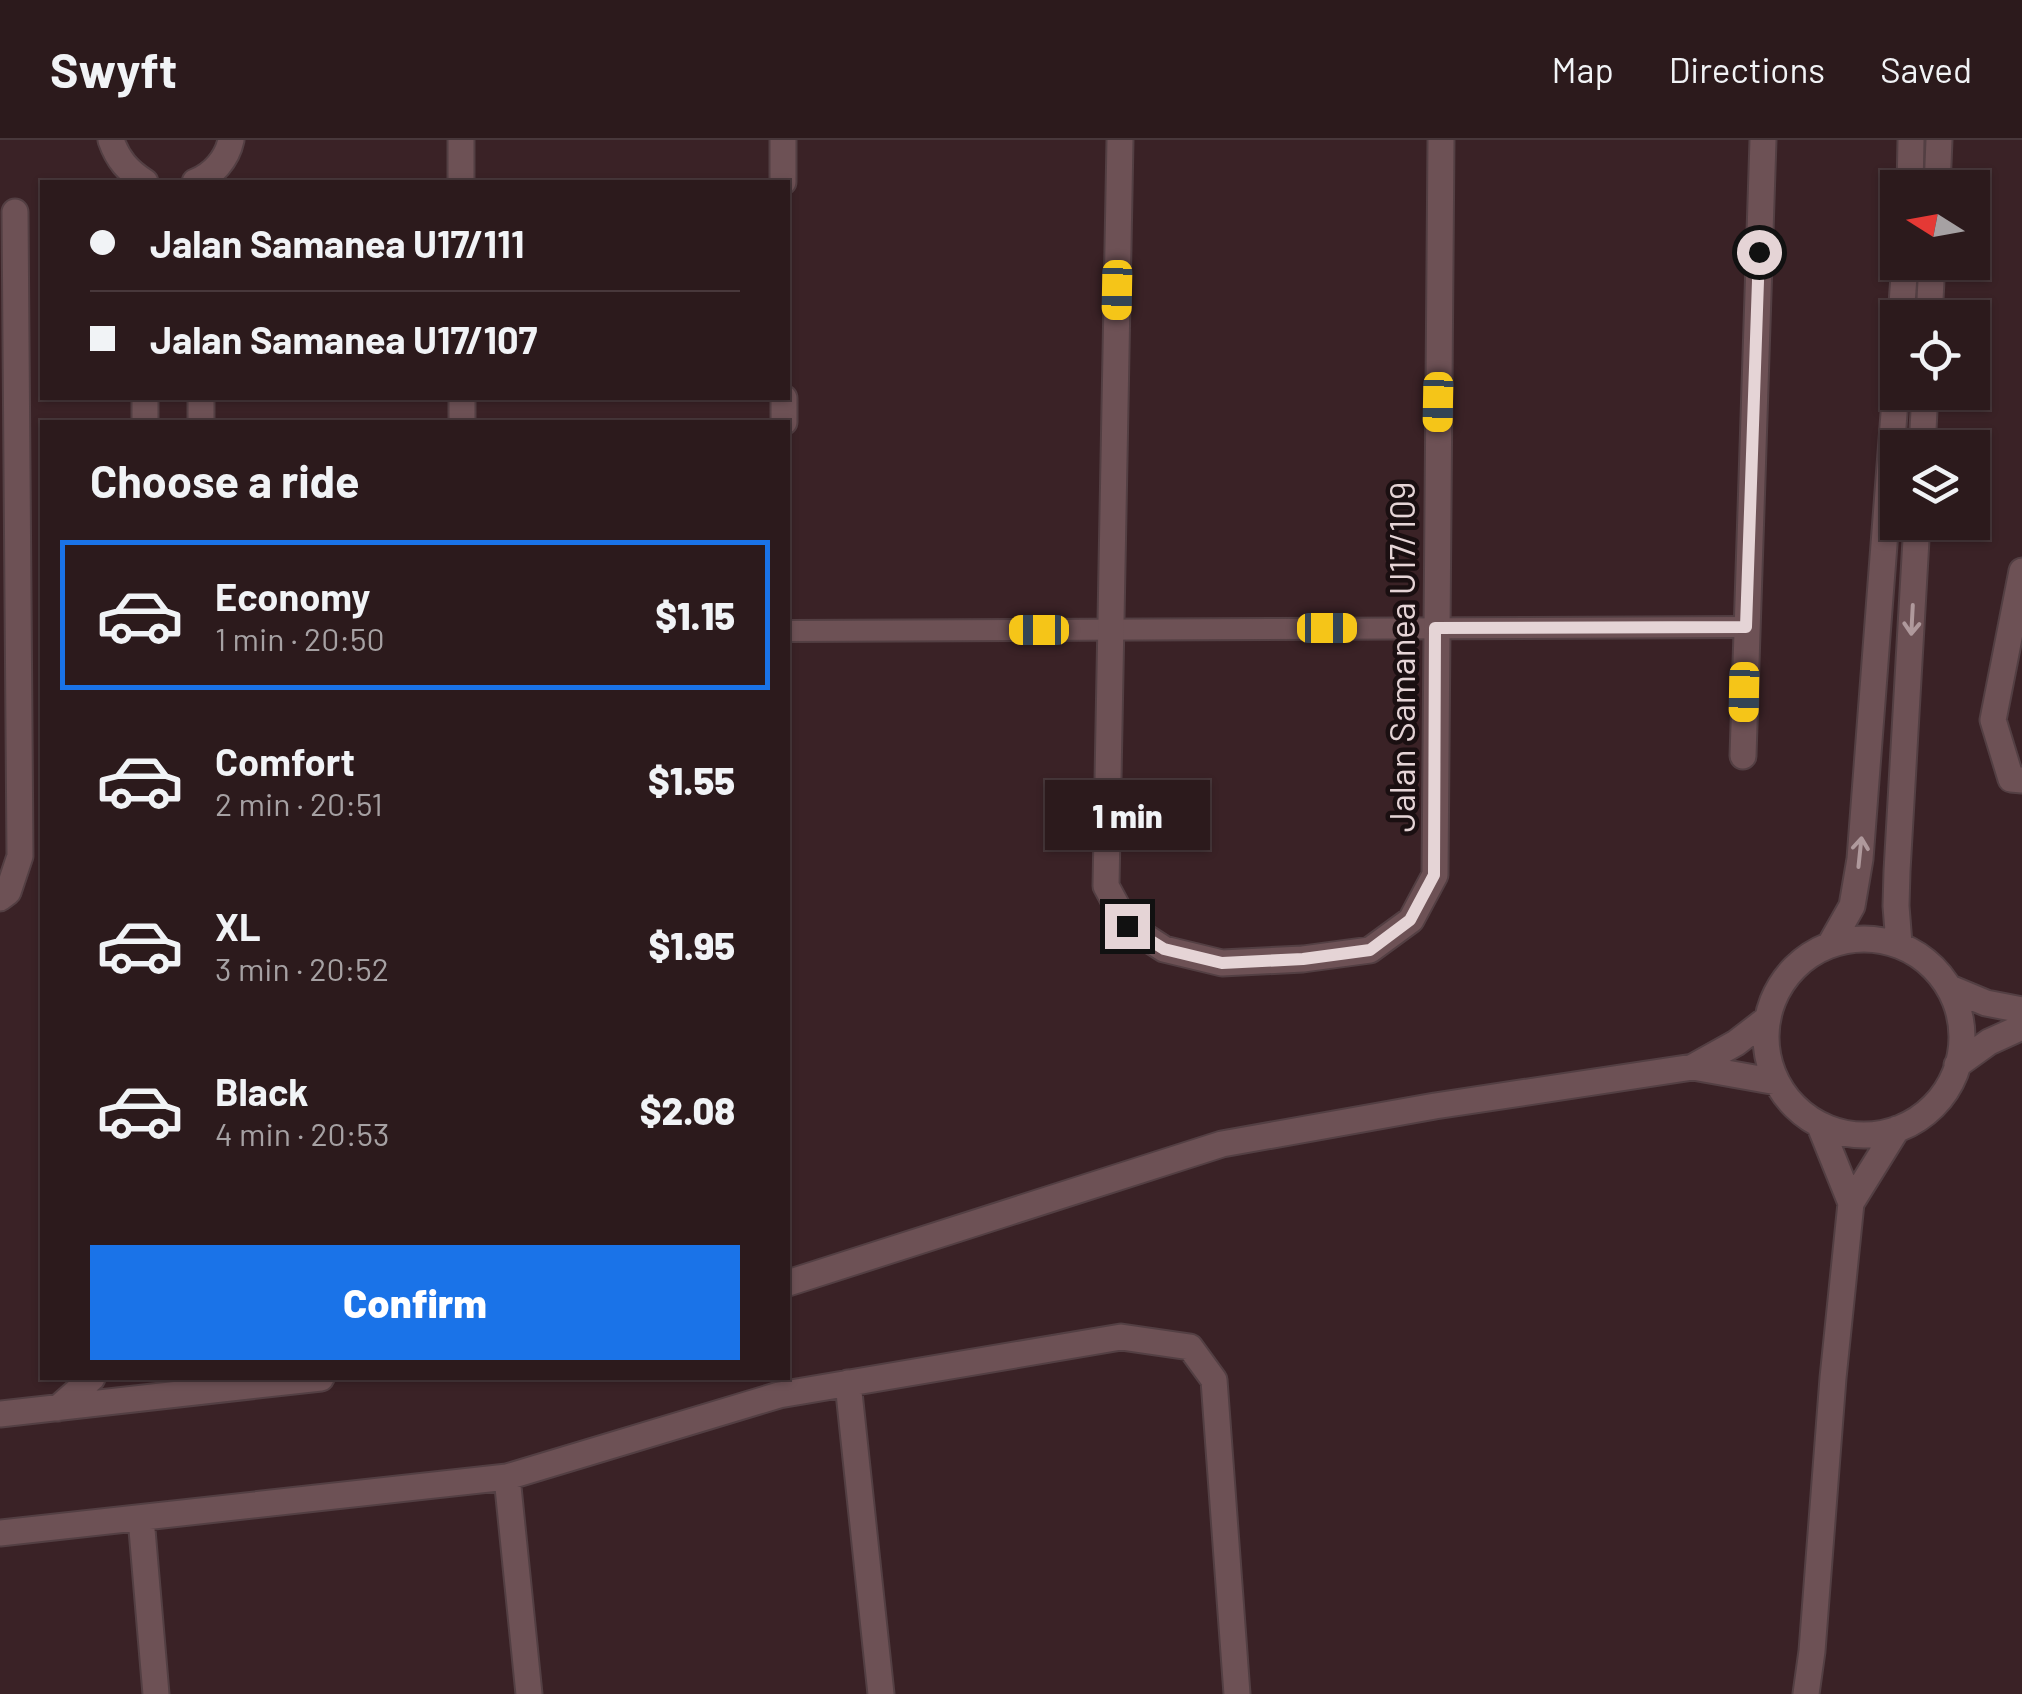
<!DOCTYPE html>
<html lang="en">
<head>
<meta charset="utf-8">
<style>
  body { margin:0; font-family:Barlow,sans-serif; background:#342325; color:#f1f3f6; height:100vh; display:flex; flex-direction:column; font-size:38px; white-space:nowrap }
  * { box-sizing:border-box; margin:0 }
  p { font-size:32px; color:#a6a1a3 }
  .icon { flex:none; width:55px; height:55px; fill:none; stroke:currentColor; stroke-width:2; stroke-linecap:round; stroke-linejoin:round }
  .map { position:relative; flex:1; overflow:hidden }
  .side { position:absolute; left:40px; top:280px; width:750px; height:960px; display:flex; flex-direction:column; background:#2c1a1c; border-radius:0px; box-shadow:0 2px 8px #0004,0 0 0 2px #48383b }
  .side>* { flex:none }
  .top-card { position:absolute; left:40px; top:40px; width:750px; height:220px; border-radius:0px; box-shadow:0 2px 8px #0004,0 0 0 2px #48383b; display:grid; align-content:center; height:220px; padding:0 50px; background:#2c1a1c }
  .needle { width:65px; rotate:281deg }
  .tools { position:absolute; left:1880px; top:30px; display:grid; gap:20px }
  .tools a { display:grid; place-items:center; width:110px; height:110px; border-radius:0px; background:#2c1a1c; box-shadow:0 2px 8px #0004,0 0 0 2px #48383b; font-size:50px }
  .end { position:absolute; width:45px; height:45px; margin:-22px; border:12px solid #e5d4d6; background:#111; box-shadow:0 0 0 5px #111 }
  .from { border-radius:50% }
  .bubble { position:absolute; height:70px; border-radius:0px; background:#2c1a1c; box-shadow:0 2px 8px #0004,0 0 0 2px #48383b; font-size:32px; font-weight:800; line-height:70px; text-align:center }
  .car { position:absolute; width:30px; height:60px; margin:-30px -15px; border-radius:12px; box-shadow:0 0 8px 2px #0007; background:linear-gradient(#f5c518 24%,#345 0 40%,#f5c518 0 76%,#345 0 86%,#f5c518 0) }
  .top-card b { display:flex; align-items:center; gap:35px; height:95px; font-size:38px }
  .top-card b+b { border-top:2px solid #48383b }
  .top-card i { width:25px; height:25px; background:#f1f3f6 }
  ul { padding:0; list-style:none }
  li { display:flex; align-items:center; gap:30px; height:150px; margin:0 20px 15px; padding:0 30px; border:5px solid transparent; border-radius:0px }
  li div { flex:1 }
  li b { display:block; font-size:38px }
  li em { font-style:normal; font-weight:800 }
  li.current { border-color:#1a73e8 }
  li>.icon { width:90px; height:90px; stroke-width:1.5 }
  h2 { padding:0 50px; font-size:45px; line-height:120px }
  .button { display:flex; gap:20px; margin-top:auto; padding:20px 50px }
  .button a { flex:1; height:115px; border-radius:0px; background:#1a73e8; color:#fff; font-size:40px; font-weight:800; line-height:115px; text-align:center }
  header { display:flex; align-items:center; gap:60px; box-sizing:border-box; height:140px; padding:0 50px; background:#2c1a1c; border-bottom:2px solid #48383b }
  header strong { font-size:48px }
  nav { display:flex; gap:55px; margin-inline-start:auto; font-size:35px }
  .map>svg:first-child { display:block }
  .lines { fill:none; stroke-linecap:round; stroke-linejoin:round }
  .service-casing { stroke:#533f43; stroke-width:24 }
  .minor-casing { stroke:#533f43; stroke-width:29 }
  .service { stroke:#6d5155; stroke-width:20 }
  .minor { stroke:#6d5155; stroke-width:25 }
  .oneway { stroke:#af999c }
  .route { stroke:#e5d4d6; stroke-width:12 }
  .labels { text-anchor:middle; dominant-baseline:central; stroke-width:9; stroke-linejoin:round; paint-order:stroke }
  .street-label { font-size:35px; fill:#e5d4d6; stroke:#1a0f11 }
</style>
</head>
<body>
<header>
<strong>Swyft</strong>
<nav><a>Map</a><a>Directions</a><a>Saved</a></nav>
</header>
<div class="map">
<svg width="2022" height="1554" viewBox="0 0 2022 1554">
  <rect width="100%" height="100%" fill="#3a2226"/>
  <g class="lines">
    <g class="service-casing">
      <path id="service" d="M788 491 1746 487"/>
    </g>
    <g class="minor-casing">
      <path id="minor" d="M111 0C118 20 128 31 145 42
        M461 0V42
        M783 0V42
        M1120 0 1106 746 1127 785 1164 809 1222 823 1303 819 1370 810 1411 780 1435 735 1441 0
        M195 42C213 35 227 19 231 0
        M1910 48 1911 0
        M1937 48 1939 0
        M1901 178 1905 122
        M1929 178 1932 122
        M145 258V282
        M462 258V282
        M784 258V282
        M201 282V258
        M1922 308 1925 252
        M2022 431 1993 580 2011 639 2022 640
        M1743 616 1763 0
        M0 758 8 752 20 716 15 72
        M1766 897a98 98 0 1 1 196 0a98 98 0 1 1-196 0Z
        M1831 803 1852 766 1860 719 1898 221
        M1899 804 1896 766 1897 731 1917 382
        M1950 848 1986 863 2022 870
        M1767 879 1736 903 1693 927 1777 942
        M1957 925 1989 902 2022 887
        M1820 986 1851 1063 1897 989
        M788 1143 1222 1004 1435 966 1693 927
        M848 1243 881 1554
        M58 1268 92 1238
        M0 1274 321 1238
        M507 1337 529 1554
        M141 1378 156 1554
        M0 1393 507 1337 779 1255 1121 1197 1190 1207 1214 1240 1237 1554
        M1806 1554 1812 1511 1833 1238 1851 1063"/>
    </g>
    <use href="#service" class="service"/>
    <use href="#minor" class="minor"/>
  </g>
  <defs><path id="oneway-shaft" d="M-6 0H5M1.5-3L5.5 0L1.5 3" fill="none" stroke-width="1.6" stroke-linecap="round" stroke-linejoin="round" transform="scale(2.5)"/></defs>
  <g class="oneway">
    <use href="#oneway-shaft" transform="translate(1912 480) rotate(93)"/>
    <use href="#oneway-shaft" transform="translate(1860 712) rotate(-84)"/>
  </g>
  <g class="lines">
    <path class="route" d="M1127 786 1164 809 1222 823 1303 819 1370 810 1410 780 1434 735 1435 488 1746 487 1759 112"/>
  </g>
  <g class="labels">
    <g class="street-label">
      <text transform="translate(1401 517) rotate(-90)">Jalan Samanea U17/109</text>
    </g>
  </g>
</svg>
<div class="tools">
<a><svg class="needle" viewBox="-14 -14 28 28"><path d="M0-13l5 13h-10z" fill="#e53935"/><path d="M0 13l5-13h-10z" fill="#a6a1a3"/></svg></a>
<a><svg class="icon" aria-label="locate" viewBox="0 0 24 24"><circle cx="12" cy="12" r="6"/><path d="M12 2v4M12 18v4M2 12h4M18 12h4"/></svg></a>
<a><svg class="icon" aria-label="layers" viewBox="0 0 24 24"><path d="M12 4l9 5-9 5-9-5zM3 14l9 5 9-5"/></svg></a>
</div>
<i class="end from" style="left:1759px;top:112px"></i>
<i class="end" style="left:1127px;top:786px"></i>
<div class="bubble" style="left:1045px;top:640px;width:165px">1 min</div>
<i class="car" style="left:1117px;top:150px;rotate:181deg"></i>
<i class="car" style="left:1438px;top:262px;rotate:181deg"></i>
<i class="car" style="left:1327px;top:488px;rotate:90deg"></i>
<i class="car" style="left:1039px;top:490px;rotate:270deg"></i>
<i class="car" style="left:1744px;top:552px;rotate:181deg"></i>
<div class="top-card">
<b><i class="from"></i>Jalan Samanea U17/111</b>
<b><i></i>Jalan Samanea U17/107</b>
</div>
<section class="side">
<h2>Choose a ride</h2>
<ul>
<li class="current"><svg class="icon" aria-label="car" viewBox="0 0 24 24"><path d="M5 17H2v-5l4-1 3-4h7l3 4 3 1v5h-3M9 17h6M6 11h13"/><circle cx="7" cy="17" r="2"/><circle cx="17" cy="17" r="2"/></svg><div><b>Economy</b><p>1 min · 20:50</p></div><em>$1.15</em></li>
<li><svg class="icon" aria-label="car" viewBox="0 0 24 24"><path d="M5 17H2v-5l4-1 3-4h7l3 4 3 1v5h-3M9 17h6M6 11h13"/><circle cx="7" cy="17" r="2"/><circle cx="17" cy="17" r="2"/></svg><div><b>Comfort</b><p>2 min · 20:51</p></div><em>$1.55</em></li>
<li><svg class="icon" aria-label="car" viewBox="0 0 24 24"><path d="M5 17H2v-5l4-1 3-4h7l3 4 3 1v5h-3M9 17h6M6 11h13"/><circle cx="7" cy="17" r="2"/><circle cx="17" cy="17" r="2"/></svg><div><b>XL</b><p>3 min · 20:52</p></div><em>$1.95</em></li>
<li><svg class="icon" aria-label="car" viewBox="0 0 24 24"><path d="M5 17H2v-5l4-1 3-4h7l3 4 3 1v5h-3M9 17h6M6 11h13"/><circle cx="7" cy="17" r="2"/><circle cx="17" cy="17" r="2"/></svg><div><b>Black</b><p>4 min · 20:53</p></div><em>$2.08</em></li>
</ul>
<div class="button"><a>Confirm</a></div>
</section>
</div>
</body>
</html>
